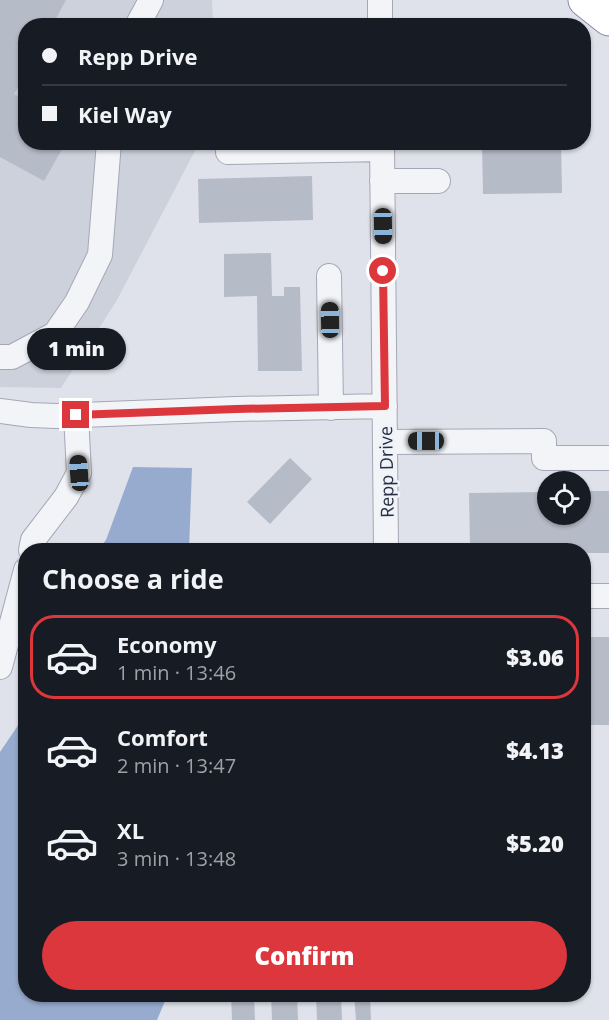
<!DOCTYPE html>
<html lang="en">
<head>
<meta charset="utf-8">
<style>
  body { margin:0; font-family:"Open Sans",sans-serif; background:#242831; color:#f1f3f6; height:100vh; display:flex; flex-direction:column; font-size:22px; white-space:nowrap }
  * { box-sizing:border-box; margin:0 }
  p { font-size:20px; color:#9ea1a6 }
  .icon { flex:none; width:33px; height:33px; fill:none; stroke:currentColor; stroke-width:2; stroke-linecap:round; stroke-linejoin:round }
  .map { position:relative; flex:1; overflow:hidden }
  .details { position:absolute; left:18px; top:543px; width:573px; height:459px; display:flex; flex-direction:column; background:#171b24; border-radius:24px; box-shadow:0 2px 4px #0004 }
  .details>* { flex:none }
  .top-card { position:absolute; left:18px; top:18px; width:573px; height:132px; border-radius:24px; box-shadow:0 2px 4px #0004; display:grid; align-content:center; height:132px; padding:0 24px; background:#171b24 }
  .fabs { position:absolute; left:537px; top:471px; display:grid; gap:12px }
  .fabs a { display:grid; place-items:center; width:54px; height:54px; border-radius:50%; background:#171b24; box-shadow:0 2px 4px #0004; font-size:30px }
  .end { position:absolute; width:27px; height:27px; margin:-14px; border:8px solid #dc373d; background:#fff; box-shadow:0 0 0 3px #fff }
  .from { border-radius:50% }
  .bubble { position:absolute; height:42px; border-radius:21px; background:#171b24; box-shadow:0 2px 4px #0004; font-size:20px; font-weight:800; line-height:42px; text-align:center }
  .car { position:absolute; width:18px; height:36px; margin:-18px -9px; border-radius:8px; box-shadow:0 0 4px 2px #0007; background:linear-gradient(#222 24%,#8ab4d8 0 40%,#222 0 76%,#8ab4d8 0 86%,#222 0) }
  .top-card b { display:flex; align-items:center; gap:21px; height:57px; font-size:22px }
  .top-card b+b { border-top:2px solid #363941 }
  .top-card i { width:15px; height:15px; background:#f1f3f6 }
  ul { padding:0; list-style:none }
  li { display:flex; align-items:center; gap:18px; height:84px; margin:0 12px 9px; padding:0 12px; border:3px solid transparent; border-radius:24px }
  li div { flex:1 }
  li b { display:block; font-size:22px }
  li em { font-style:normal; font-weight:800 }
  li.active { border-color:#dc373d }
  li>.icon { width:54px; height:54px; stroke-width:1.5 }
  h2 { padding:0 24px; font-size:27px; line-height:72px }
  .primary-button { display:flex; gap:12px; margin-top:auto; padding:12px 24px }
  .primary-button a { flex:1; height:69px; border-radius:36px; background:#dc373d; color:#fff; font-size:24px; font-weight:800; line-height:69px; text-align:center }
  .map>svg:first-child { display:block }
  .built { fill:#cdd1dc }
  .water { fill:#97abce }
  .building { fill:#b6bbc8 }
  .lines { fill:none; stroke-linecap:round; stroke-linejoin:round }
  .minor-casing { stroke:#a4a8b5; stroke-width:26 }
  .highway-casing { stroke:#858da2; stroke-width:35 }
  .minor { stroke:#f3f4f8; stroke-width:24 }
  .highway { stroke:#fff; stroke-width:33 }
  .route { stroke:#dc373d; stroke-width:8 }
  .labels { text-anchor:middle; dominant-baseline:central; stroke-width:5; stroke-linejoin:round; paint-order:stroke }
  .street-label { font-size:18px; fill:#262e43; stroke:#eff2f7 }
</style>
</head>
<body>
<div class="map">
<svg width="609" height="1020" viewBox="0 0 609 1020">
  <rect width="100%" height="100%" fill="#dfe2ea"/>
  <path class="built" d="M0 0H212L213 25 26 26V142L199 143 117 300 61 388 0 387Z"/>
  <path class="water" d="M133 467 192 468 189 550H98L106 540Z
    M25 710 26 994 165 995V1001L157 1020H0V752L21 721Z"/>
  <path class="building" d="M0 0H66L52 26H26V74L14 94 26 101V142H66L44 181 0 157Z
    M482 142H561L562 193 483 194Z
    M312 176 313 220 199 223 198 179Z
    M271 253 272 296H284V287H300L302 371H258L257 296 224 297V254Z
    M290 458 312 479 270 524 247 502Z
    M580 491H609V553H584V550H513V544L470 545 469 493 548 492V514H580Z
    M584 637H609V725H591L590 667H584Z
    M231 994H254L255 1020H232Z
    M271 994H297L298 1020H272Z
    M316 994H341L342 1020H317Z
    M354 994H370L371 1020H356Z"/>
  <g class="lines">
    <g class="minor-casing">
      <path id="minor" d="M380 0V26
        M137 26 151 0
        M382 142 386 550
        M228 152 382 149
        M382 181H438
        M329 276 331 408
        M0 357H12L55 334 77 302 100 255 109 142
        M0 411 31 415 56 416 236 409 385 406
        M385 442 544 441V458H609
        M31 550 33 540 66 497 79 473 76 415
        M584 596H609
        M0 667 26 570"/>
    </g>
    <g class="highway-casing">
      <path id="highway" d="M585 0 609 19"/>
    </g>
    <use href="#minor" class="minor"/>
    <use href="#highway" class="highway"/>
  </g>
  <g class="lines">
    <path class="route" d="M76 415 236 409 385 406 383 271"/>
  </g>
  <g class="labels">
    <g class="street-label">
      <text transform="translate(386 472) rotate(-91)">Repp Drive</text>
    </g>
  </g>
</svg>
<div class="fabs">
<a><svg class="icon" aria-label="locate" viewBox="0 0 24 24"><circle cx="12" cy="12" r="6"/><path d="M12 2v4M12 18v4M2 12h4M18 12h4"/></svg></a>
</div>
<i class="end from" style="left:383px;top:271px"></i>
<i class="end" style="left:76px;top:415px"></i>
<div class="bubble" style="left:27px;top:328px;width:99px">1 min</div>
<i class="car" style="left:383px;top:226px;rotate:179deg"></i>
<i class="car" style="left:330px;top:320px;rotate:359deg"></i>
<i class="car" style="left:426px;top:441px;rotate:270deg"></i>
<i class="car" style="left:79px;top:473px;rotate:356deg"></i>
<div class="top-card">
<b><i class="from"></i>Repp Drive</b>
<b><i></i>Kiel Way</b>
</div>
<section class="details">
<h2>Choose a ride</h2>
<ul>
<li class="active"><svg class="icon" aria-label="car" viewBox="0 0 24 24"><path d="M5 17H2v-5l4-1 3-4h7l3 4 3 1v5h-3M9 17h6M6 11h13"/><circle cx="7" cy="17" r="2"/><circle cx="17" cy="17" r="2"/></svg><div><b>Economy</b><p>1 min · 13:46</p></div><em>$3.06</em></li>
<li><svg class="icon" aria-label="car" viewBox="0 0 24 24"><path d="M5 17H2v-5l4-1 3-4h7l3 4 3 1v5h-3M9 17h6M6 11h13"/><circle cx="7" cy="17" r="2"/><circle cx="17" cy="17" r="2"/></svg><div><b>Comfort</b><p>2 min · 13:47</p></div><em>$4.13</em></li>
<li><svg class="icon" aria-label="car" viewBox="0 0 24 24"><path d="M5 17H2v-5l4-1 3-4h7l3 4 3 1v5h-3M9 17h6M6 11h13"/><circle cx="7" cy="17" r="2"/><circle cx="17" cy="17" r="2"/></svg><div><b>XL</b><p>3 min · 13:48</p></div><em>$5.20</em></li>
</ul>
<div class="primary-button"><a>Confirm</a></div>
</section>
</div>
</body>
</html>
